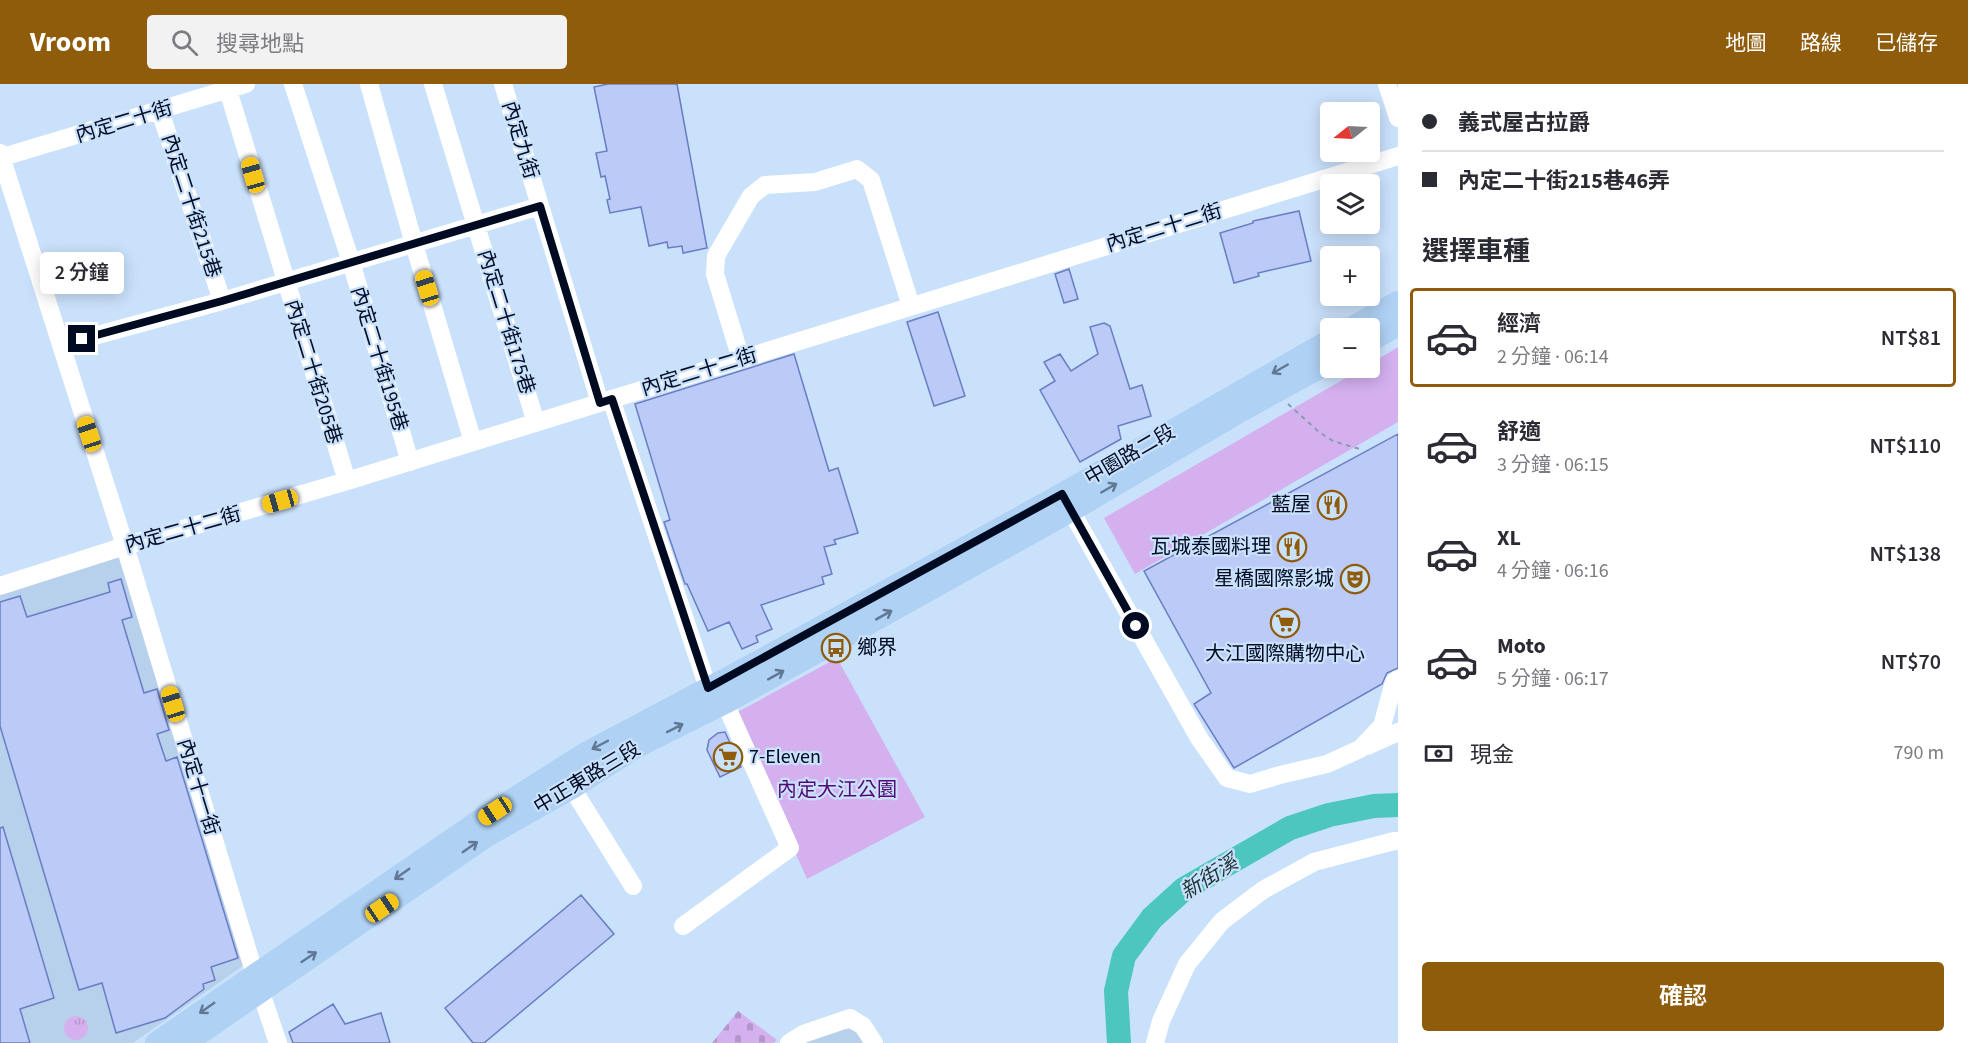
<!DOCTYPE html>
<html lang="zh-TW">
<head>
<meta charset="utf-8">
<style>
  body { margin:0; font-family:"Source Sans 3","Noto Sans TC",sans-serif; background:#f2f2f3; color:#2b2b33; height:100vh; display:flex; flex-direction:column; font-size:22px; white-space:nowrap }
  * { box-sizing:border-box; margin:0 }
  p { font-size:20px; color:#7c7c81 }
  .icon { flex:none; width:33px; height:33px; fill:none; stroke:currentColor; stroke-width:2; stroke-linecap:round; stroke-linejoin:round }
  .map { position:relative; flex:1; overflow:hidden }
  .side { display:flex; flex-direction:column; background:#fff; width:570px }
  .side>* { flex:none }
  .hud { display:grid; align-content:center; height:132px; padding:0 24px; background:#fff }
  .needle { width:39px; rotate:252deg }
  .tools { position:absolute; left:1320px; top:18px; display:grid; gap:12px }
  .tools a { display:grid; place-items:center; width:60px; height:60px; border-radius:6px; background:#fff; box-shadow:0 3px 15px #0003; font-size:30px }
  .end { position:absolute; width:27px; height:27px; margin:-14px; border:8px solid #000b21; background:#fff; box-shadow:0 0 0 3px #fff }
  .from { border-radius:50% }
  .bubble { position:absolute; height:42px; border-radius:6px; background:#fff; box-shadow:0 3px 15px #0003; font-size:20px; font-weight:600; line-height:42px; text-align:center }
  .car { position:absolute; width:18px; height:36px; margin:-18px -9px; border-radius:8px; box-shadow:0 0 4px 2px #0007; background:linear-gradient(#f5c518 24%,#345 0 40%,#f5c518 0 76%,#345 0 86%,#f5c518 0) }
  .hud b { display:flex; align-items:center; gap:21px; height:57px; font-size:22px }
  .hud b+b { border-top:2px solid #e1e1e2 }
  .hud i { width:15px; height:15px; background:#2b2b33 }
  ul { padding:0; list-style:none }
  li { display:flex; align-items:center; gap:18px; height:99px; margin:0 12px 9px; padding:0 12px; border:3px solid transparent; border-radius:6px }
  li div { flex:1 }
  li b { display:block; font-size:22px }
  li em { font-style:normal; font-weight:600 }
  li.active { border-color:#8f5c0b }
  li>.icon { width:54px; height:54px; stroke-width:1.5 }
  h2 { padding:0 24px; font-size:27px; line-height:72px }
  .pay { display:flex; align-items:center; gap:15px; height:66px; padding:0 24px; font-size:22px }
  .pay p { margin-inline-start:auto }
  .primary-button { display:flex; gap:12px; margin-top:auto; padding:12px 24px }
  .primary-button a { flex:1; height:69px; border-radius:6px; background:#8f5c0b; color:#fff; font-size:24px; font-weight:600; line-height:69px; text-align:center }
  header { display:flex; align-items:center; gap:36px; box-sizing:border-box; height:84px; padding:0 30px; background:#8f5c0b; color:#fff }
  header strong { font-size:28px }
  nav { display:flex; gap:33px; margin-inline-start:auto; font-size:21px }
  .search { width:420px; height:54px; background:#f2f2f3; display:flex; align-items:center; gap:15px; box-sizing:border-box; padding:0 21px; border-radius:6px; color:#7c7c81; font-size:22px }
  main { display:flex; flex:1; min-height:0 }
  .map>svg:first-child { display:block }
  .built { fill:#b7d1ed }
  .grass { fill:url(#grass-tufts) }
  .cemetery { fill:url(#cemetery-stones) }
  .park { fill:#d4b0ef }
  .lines { fill:none; stroke-linecap:round; stroke-linejoin:round }
  .river { stroke:#4ec6c0; stroke-width:24 }
  .building { fill:#bbcaf6; stroke:#697dc3; stroke-width:1.5 }
  .path { stroke:#879ab3; stroke-width:2; stroke-dasharray:4.5 4.5; stroke-linecap:butt }
  .minor { stroke:#fff; stroke-width:18 }
  .major { stroke:#afd1f4; stroke-width:22 }
  .oneway { stroke:#607895 }
  .route { stroke:#000b21; stroke-width:8 }
  .labels { text-anchor:middle; dominant-baseline:central; stroke-width:4.5; stroke-linejoin:round; paint-order:stroke }
  .street-label { font-size:20px; fill:#000b21; stroke:#cae1fb }
  .poi-label { font-size:20px; fill:#000b21; stroke:#cae1fb; text-anchor:end }
  .park-label { font-size:20px; fill:#520774; stroke:#cae1fb }
  .water-label { font-size:21px; font-style:italic; fill:#1b3634; stroke:#cae1fb }
</style>
</head>
<body>
<header>
<strong>Vroom</strong>
<div class="search"><svg class="icon" aria-label="search" viewBox="0 0 24 24"><circle cx="10" cy="10" r="6"/><path d="M15 15l6 6"/></svg>搜尋地點</div>
<nav><a>地圖</a><a>路線</a><a>已儲存</a></nav>
</header>
<main>
<div class="map">
<svg width="1398" height="959" viewBox="0 0 1398 959">
  <defs>
    <pattern id="grass-tufts" width="24" height="20" patternUnits="userSpaceOnUse" patternTransform="scale(1.5)"><rect width="24" height="20" fill="#d4b0ef"/><path d="M3 7l-1-3M5 7V3M7 7l1-3M15 17l-1-3M17 17v-4M19 17l1-3" fill="none" stroke="#b496cd"/></pattern>
    <pattern id="cemetery-stones" width="16" height="16" patternUnits="userSpaceOnUse" patternTransform="scale(1.5)"><rect width="16" height="16" fill="#d4b0ef"/><path d="M2 7V4a2 2 0 0 1 4 0v3zM10 15v-3a2 2 0 0 1 4 0v3z" fill="#b496cd"/></pattern>
  </defs>
  <rect width="100%" height="100%" fill="#cae1fb"/>
  <path class="built" d="M118 472 247 879 133 959H0V509Z
    M840 945 855 946 868 959H802Z"/>
  <path class="grass" d="M64 944a12 12 0 1 1 24 0a12 12 0 1 1-24 0Z"/>
  <path class="cemetery" d="M738 927 777 956 774 959H712Z"/>
  <path class="park" d="M1398 263V338L1135 490 1104 434 1363 284H1370V280Z
    M837 574 925 733 807 795 734 630Z"/>
  <g class="lines">
    <path class="river" d="M1119 959 1116 907 1124 872 1152 834 1184 805 1290 744 1329 731 1374 722 1398 721"/>
  </g>
  <path class="building" d="M608 0H677L707 164 683 169 682 162 668 164 667 158 649 162 641 123 610 129 607 116 610 115 605 92 601 93 596 69 607 67 594 3Z
    M1299 127 1311 177 1258 189 1259 192 1234 199 1220 149 1253 139V137Z
    M1069 185 1078 215 1064 219 1055 190Z
    M938 228 965 312 934 322 907 238Z
    M1104 239 1110 242 1130 305 1142 301 1151 332 1118 342 1121 355 1080 378 1040 306 1055 297 1044 278 1060 270 1071 287 1098 270 1090 243Z
    M794 270 829 387 838 384 858 449 834 456 836 460 824 463 832 490 822 493 824 500 761 521 772 545 756 552 758 558 742 565 729 538 708 547 687 500H685L664 438 670 436 635 320Z
    M1398 350V584L1387 589 1382 600 1234 684 1194 620 1211 609 1144 487Z
    M121 495 132 533 122 536 144 609 157 605 169 646 157 650 166 677 177 673 238 874 211 883 215 896 203 900 204 905 165 934 116 949 102 899 79 906 0 642V518L20 512 27 533 110 508 108 499Z
    M725 648 741 683 720 693 707 666 709 656 718 649Z
    M3 743 54 914 20 925 30 959H0V744Z
    M581 811 614 850 484 959H473L445 924Z
    M333 920 345 940 381 929 390 959H293L289 948Z"/>
  <g class="lines">
    <path class="path" d="M1288 320 1319 348 1333 357 1363 366"/>
    <path class="minor" d="M293 0 351 178 410 378
      M369 0 414 160 473 358
      M433 0 536 339
      M503 0 600 319
      M1387 0 1398 34
      M228 6 347 397
      M160 27 222 217
      M0 69 125 462 255 891 278 959
      M0 74 246 0
      M61 261 222 217 540 122
      M741 275 715 190 716 172 751 112 765 101 815 98 857 85 871 96 911 222
      M611 315 708 604 725 619 790 764 683 842
      M1065 416 1199 654 1227 694 1250 700 1280 691 1327 680 1360 665 1382 642 1394 598 1398 595
      M0 502 125 462 347 397 1398 72
      M1367 662 1398 648
      M572 704 633 802
      M789 959 803 950 850 934 863 942 874 959
      M1155 959 1161 937 1187 880 1222 837 1263 806 1314 778 1394 757H1398"/>
    <path class="major" d="M1351 244 1398 218
      M1370 257 1398 241
      M156 959 477 738 584 670 748 583 1062 410 1330 256
      M186 959 487 752 572 704 635 664 725 619 841 555 1071 427 1241 327 1330 278"/>
  </g>
  <defs><path id="oneway-shaft" d="M-6 0H5M1.5-3L5.5 0L1.5 3" fill="none" stroke-width="1.6" stroke-linecap="round" stroke-linejoin="round" transform="scale(1.5)"/></defs>
  <g class="oneway">
    <use href="#oneway-shaft" transform="translate(1280 285) rotate(150)"/>
    <use href="#oneway-shaft" transform="translate(1109 404) rotate(-30)"/>
    <use href="#oneway-shaft" transform="translate(884 531) rotate(-29)"/>
    <use href="#oneway-shaft" transform="translate(776 591) rotate(-29)"/>
    <use href="#oneway-shaft" transform="translate(675 644) rotate(-27)"/>
    <use href="#oneway-shaft" transform="translate(600 661) rotate(152)"/>
    <use href="#oneway-shaft" transform="translate(470 763) rotate(-35)"/>
    <use href="#oneway-shaft" transform="translate(402 790) rotate(145)"/>
    <use href="#oneway-shaft" transform="translate(309 873) rotate(-34)"/>
    <use href="#oneway-shaft" transform="translate(207 924) rotate(145)"/>
  </g>
  <g class="lines">
    <path class="route" d="M82 255 222 217 540 122 600 319 612 315 708 604 1062 410 1136 542"/>
  </g>
  <defs>
    <g id="restaurant-ring" transform="scale(1.5)"><circle r="9.5" fill="#cae1fb" stroke="#8f5c0b" stroke-width="1.5"/><path d="M-5-6h1v4h1v-4h1v4h1v-4h1v5L-1.5 .5V6h-2V.5L-5-1ZM5-6V6H3V1.5H1.5Q1.5-4 5-6Z" fill="#8f5c0b"/></g>
    <g id="theatre-ring" transform="scale(1.5)"><circle r="9.5" fill="#cae1fb" stroke="#8f5c0b" stroke-width="1.5"/><path d="M-5-5.5Q0-4 5-5.5V0Q5 5 0 6Q-5 5-5 0ZM-3.3-2.5H-1v1.5H-3.3ZM1-2.5H3.3v1.5H1ZM-2.8 1Q0 5.5 2.8 1Z" fill="#8f5c0b"/></g>
    <g id="supermarket-ring" transform="scale(1.5)"><circle r="9.5" fill="#cae1fb" stroke="#8f5c0b" stroke-width="1.5"/><path d="M-6-5.5h2.5l.6 2H6L4.5 2H-2.5L-4.4-4H-6ZM-1.5 3.2a1.3 1.3 0 1 0 .1 0ZM3 3.2a1.3 1.3 0 1 0 .1 0Z" fill="#8f5c0b"/></g>
    <g id="bus-ring" transform="scale(1.5)"><circle r="9.5" fill="#cae1fb" stroke="#8f5c0b" stroke-width="1.5"/><path d="M-5-6H5V4H4V6H2V4H-2V6H-4V4H-5ZM-3.5-4V0h7V-4ZM-3.5 1.2v1.5H-2V1.2ZM2 1.2v1.5H3.5V1.2Z" fill="#8f5c0b"/></g>
  </defs>
  <g fill-rule="evenodd">
    <use href="#restaurant-ring" x="1332" y="421"/>
    <use href="#restaurant-ring" x="1292" y="463"/>
    <use href="#theatre-ring" x="1355" y="495"/>
    <use href="#supermarket-ring" x="1285" y="539"/>
    <use href="#bus-ring" x="836" y="564"/>
    <use href="#supermarket-ring" x="728" y="673"/>
  </g>
  <g class="labels">
    <g class="street-label">
      <text transform="translate(124 38) rotate(-17)">內定二十街</text>
      <text transform="translate(520 56) rotate(73)">內定九街</text>
      <text transform="translate(191 122) rotate(72)">內定二十街215巷</text>
      <text transform="translate(1164 144) rotate(-17)">內定二十二街</text>
      <text transform="translate(506 238) rotate(73)">內定二十街175巷</text>
      <text transform="translate(379 275) rotate(73)">內定二十街195巷</text>
      <text transform="translate(313 288) rotate(73)">內定二十街205巷</text>
      <text transform="translate(699 288) rotate(-17)">內定二十二街</text>
      <text transform="translate(1130 371) rotate(-30)">中園路二段</text>
      <text transform="translate(183 446) rotate(-16)">內定二十二街</text>
      <text transform="translate(587 694) rotate(-31)">中正東路三段</text>
      <text transform="translate(198 703) rotate(73)">內定十一街</text>
    </g>
    <g class="poi-label">
      <text x="1311" y="421">藍屋</text>
      <text x="1271" y="463">瓦城泰國料理</text>
      <text x="1334" y="495">星橋國際影城</text>
      <text x="857" y="564" text-anchor="start">鄉界</text>
      <text x="1285" y="570" text-anchor="middle">大江國際購物中心</text>
      <text x="749" y="673" text-anchor="start">7-Eleven</text>
    </g>
    <g class="park-label">
      <text x="837" y="706">內定大江公園</text>
    </g>
    <g class="water-label">
      <text transform="translate(1209 793) rotate(-32)">新街溪</text>
    </g>
  </g>
</svg>
<div class="tools">
<a><svg class="needle" viewBox="-14 -14 28 28"><path d="M0-13l5 13h-10z" fill="#e53935"/><path d="M0 13l5-13h-10z" fill="#7c7c81"/></svg></a>
<a><svg class="icon" aria-label="layers" viewBox="0 0 24 24"><path d="M12 4l9 5-9 5-9-5zM3 14l9 5 9-5"/></svg></a>
<a>+</a>
<a>−</a>
</div>
<i class="end from" style="left:1136px;top:542px"></i>
<i class="end" style="left:82px;top:255px"></i>
<div class="bubble" style="left:40px;top:168px;width:84px">2 分鐘</div>
<i class="car" style="left:253px;top:91px;rotate:344deg"></i>
<i class="car" style="left:427px;top:204px;rotate:343deg"></i>
<i class="car" style="left:89px;top:350px;rotate:342deg"></i>
<i class="car" style="left:280px;top:417px;rotate:254deg"></i>
<i class="car" style="left:173px;top:620px;rotate:343deg"></i>
<i class="car" style="left:495px;top:727px;rotate:237deg"></i>
<i class="car" style="left:382px;top:824px;rotate:56deg"></i>
</div>
<section class="side">
<div class="hud">
<b><i class="from"></i>義式屋古拉爵</b>
<b><i></i>內定二十街215巷46弄</b>
</div>
<h2>選擇車種</h2>
<ul>
<li class="active"><svg class="icon" aria-label="car" viewBox="0 0 24 24"><path d="M5 17H2v-5l4-1 3-4h7l3 4 3 1v5h-3M9 17h6M6 11h13"/><circle cx="7" cy="17" r="2"/><circle cx="17" cy="17" r="2"/></svg><div><b>經濟</b><p>2 分鐘 · 06:14</p></div><em>NT$81</em></li>
<li><svg class="icon" aria-label="car" viewBox="0 0 24 24"><path d="M5 17H2v-5l4-1 3-4h7l3 4 3 1v5h-3M9 17h6M6 11h13"/><circle cx="7" cy="17" r="2"/><circle cx="17" cy="17" r="2"/></svg><div><b>舒適</b><p>3 分鐘 · 06:15</p></div><em>NT$110</em></li>
<li><svg class="icon" aria-label="car" viewBox="0 0 24 24"><path d="M5 17H2v-5l4-1 3-4h7l3 4 3 1v5h-3M9 17h6M6 11h13"/><circle cx="7" cy="17" r="2"/><circle cx="17" cy="17" r="2"/></svg><div><b>XL</b><p>4 分鐘 · 06:16</p></div><em>NT$138</em></li>
<li><svg class="icon" aria-label="car" viewBox="0 0 24 24"><path d="M5 17H2v-5l4-1 3-4h7l3 4 3 1v5h-3M9 17h6M6 11h13"/><circle cx="7" cy="17" r="2"/><circle cx="17" cy="17" r="2"/></svg><div><b>Moto</b><p>5 分鐘 · 06:17</p></div><em>NT$70</em></li>
</ul>
<div class="pay"><svg class="icon" aria-label="cash" viewBox="0 0 24 24"><path d="M3 7h18v10H3z"/><circle cx="12" cy="12" r="2"/></svg>現金<p>790 m</p></div>
<div class="primary-button"><a>確認</a></div>
</section>
</main>
</body>
</html>
